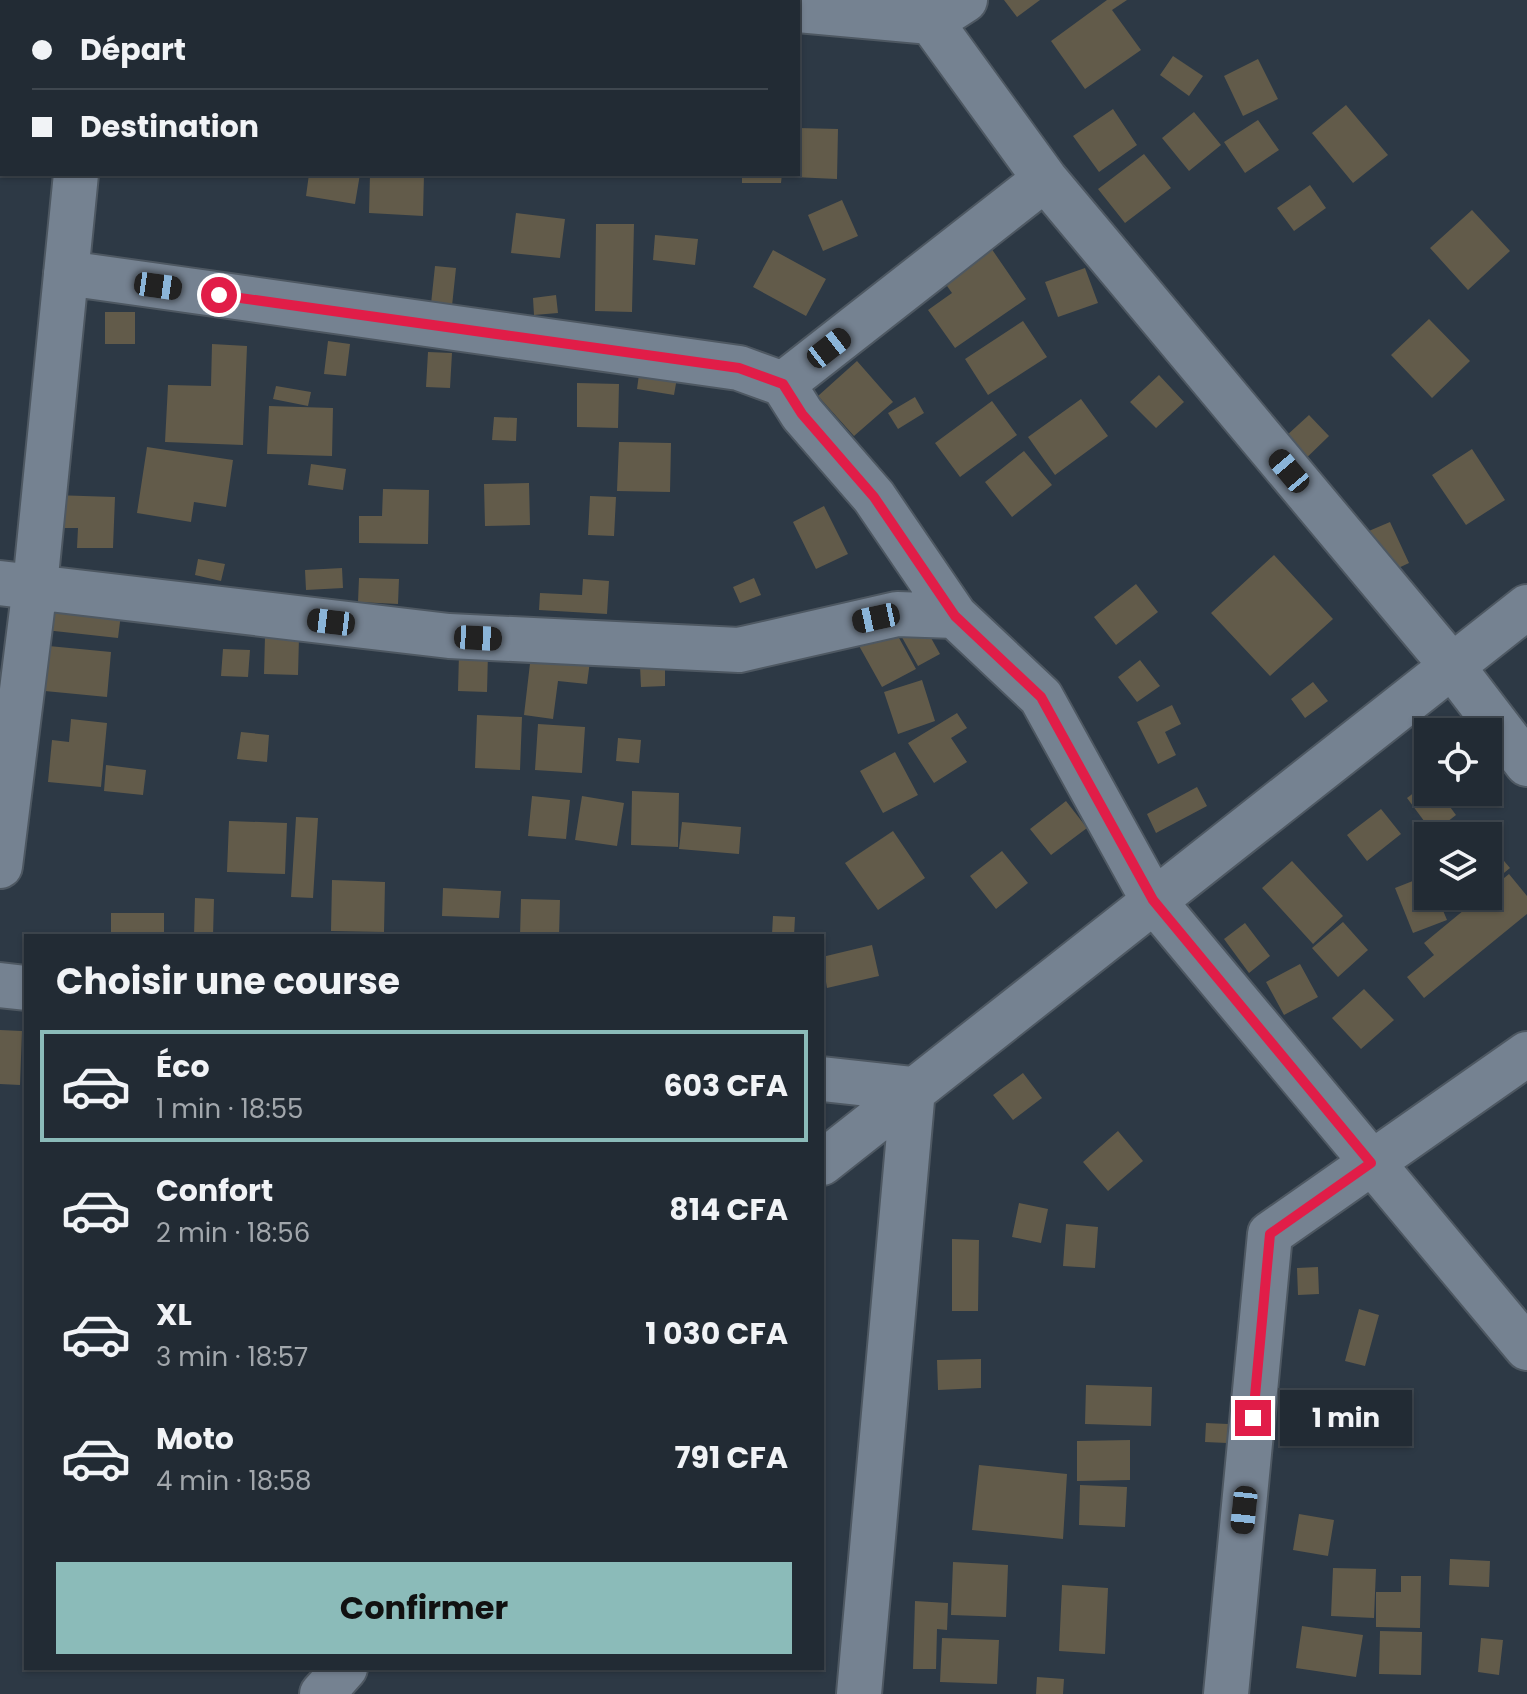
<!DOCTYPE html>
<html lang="fr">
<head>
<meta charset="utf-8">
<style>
  body { margin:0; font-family:Poppins,sans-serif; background:#2e3740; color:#f1f3f6; height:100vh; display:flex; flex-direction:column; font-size:30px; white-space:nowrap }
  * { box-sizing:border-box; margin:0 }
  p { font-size:26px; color:#a2a7ac }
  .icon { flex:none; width:44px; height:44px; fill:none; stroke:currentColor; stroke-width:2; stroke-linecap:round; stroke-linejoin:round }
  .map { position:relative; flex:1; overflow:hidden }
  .panel { position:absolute; left:24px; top:934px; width:800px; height:736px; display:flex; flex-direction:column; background:#222b34; border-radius:0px; box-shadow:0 2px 6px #0004,0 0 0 2px #3f474f }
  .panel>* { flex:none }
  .hud { position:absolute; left:0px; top:0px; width:800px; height:176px; box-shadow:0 2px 6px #0004,0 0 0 2px #3f474f; display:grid; align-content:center; height:176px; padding:0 32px; background:#222b34 }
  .buttons { position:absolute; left:1414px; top:718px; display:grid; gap:16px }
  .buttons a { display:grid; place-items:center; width:88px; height:88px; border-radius:0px; background:#222b34; box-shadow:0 2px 6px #0004,0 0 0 2px #3f474f; font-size:40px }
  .end { position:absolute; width:36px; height:36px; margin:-18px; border:10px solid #e11d48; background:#fff; box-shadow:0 0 0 4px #fff }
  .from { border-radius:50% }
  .bubble { position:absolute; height:56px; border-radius:0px; background:#222b34; box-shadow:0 2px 6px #0004,0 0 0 2px #3f474f; font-size:26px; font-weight:700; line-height:56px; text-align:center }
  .car { position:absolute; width:24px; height:48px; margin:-24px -12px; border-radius:10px; box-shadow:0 0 6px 2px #0007; background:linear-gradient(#222 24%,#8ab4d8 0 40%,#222 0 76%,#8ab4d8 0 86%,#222 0) }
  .hud b { display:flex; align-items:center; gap:28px; height:76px; font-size:30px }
  .hud b+b { border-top:2px solid #3f474f }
  .hud i { width:20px; height:20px; background:#f1f3f6 }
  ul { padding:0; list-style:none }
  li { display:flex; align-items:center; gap:24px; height:112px; margin:0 16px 12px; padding:0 16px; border:4px solid transparent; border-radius:0px }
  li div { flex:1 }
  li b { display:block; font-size:30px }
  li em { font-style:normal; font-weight:700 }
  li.selected { border-color:#8bbbb9 }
  li>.icon { width:72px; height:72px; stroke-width:1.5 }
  h2 { padding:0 32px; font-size:36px; line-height:96px }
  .cta { display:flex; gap:16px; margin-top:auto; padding:16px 32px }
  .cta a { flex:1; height:92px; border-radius:0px; background:#8bbbb9; color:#111; font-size:32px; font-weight:700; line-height:92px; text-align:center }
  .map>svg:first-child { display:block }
  .building { fill:#625b4a }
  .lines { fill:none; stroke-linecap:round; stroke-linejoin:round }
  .minor-casing { stroke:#4e5862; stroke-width:48 }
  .minor { stroke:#758291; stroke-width:44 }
  .route { stroke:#e11d48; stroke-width:10 }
</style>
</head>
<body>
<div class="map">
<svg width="1527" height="1694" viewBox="0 0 1527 1694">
  <rect width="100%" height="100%" fill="#2d3945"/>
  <path class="building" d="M1004 0H1040L1017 17Z
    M1107 0H1127L1112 10 1141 50 1085 89 1051 41Z
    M1173 56 1203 76 1189 96 1160 75Z
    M1258 59 1278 99 1243 116 1224 76Z
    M1346 105 1388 155 1353 183 1312 133Z
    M1113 109 1137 145 1099 172 1073 136Z
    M1194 112 1221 145 1189 171 1162 138Z
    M1258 120 1279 150 1245 173 1224 142Z
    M798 128 838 129 837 179 793 177 798 174Z
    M1144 154 1171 188 1125 223 1098 189Z
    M309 174H360L355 204 306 196Z
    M370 174H424L423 216 369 213Z
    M742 174H782L781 183H742Z
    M1310 185 1326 208 1294 231 1277 208Z
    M842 200 858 236 823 251 808 215Z
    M1472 210 1510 251 1468 290 1430 248Z
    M516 213 565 219 560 258 511 253Z
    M596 224H634L632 312 595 311Z
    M978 229 1026 299 955 348 928 310 952 293 930 262Z
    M655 235 698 239 695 265 653 260Z
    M773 250 826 279 806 316 753 287Z
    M435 266 456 268 452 306 431 304Z
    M1085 268 1098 303 1058 317 1045 282Z
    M556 295 558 313 534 315 533 298Z
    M105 312H135V344H105Z
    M1429 319 1470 361 1432 398 1391 355Z
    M1023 321 1047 357 988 395 965 359Z
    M328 341 350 344 346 376 324 374Z
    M212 344 247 346 243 445 165 442 168 385 211 386Z
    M428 352 452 353 450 388 426 387Z
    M857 361 893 402 854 436 818 396Z
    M640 367 678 372 674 395 637 389Z
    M1159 375 1184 402 1156 428 1130 402Z
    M577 383 619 384 618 428 577 427Z
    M276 386 311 392 308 406 273 399Z
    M915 397 924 413 898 429 888 413Z
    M1081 399 1108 436 1055 475 1028 437Z
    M992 401 1017 435 960 477 935 443Z
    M269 406 333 408 332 456 267 454Z
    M1309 415 1329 436 1295 469 1274 447Z
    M494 417 517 418 516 441 492 440Z
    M619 442 671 443 670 492 617 491Z
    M147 447 233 460 226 507 194 502 191 522 137 513Z
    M1472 449 1505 500 1466 525 1432 475Z
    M1024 451 1052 485 1012 517 985 482Z
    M311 464 346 469 343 490 308 485Z
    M529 483 530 525 485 526 484 484Z
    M383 489 429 490 428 544 359 543V516H382Z
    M53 495 115 497 113 548H77L78 528H52Z
    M590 496 616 497 614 536 588 535Z
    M824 506 848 554 816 569 793 522Z
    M1390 522 1409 563 1377 578 1357 536Z
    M1274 555 1333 619 1270 676 1211 613Z
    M198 559 225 564 221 581 195 575Z
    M342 568 343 588 306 590 305 570Z
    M359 578 399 579 398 604 358 602Z
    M754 578 761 595 740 603 733 587Z
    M583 579 609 581 607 614 539 610 540 593 582 595Z
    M1136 584 1158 612 1116 645 1094 617Z
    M48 605 121 614 118 638 45 630Z
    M921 620 940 654 918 666 899 632Z
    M892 625 916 669 882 687 858 644Z
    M265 636 299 637 298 675 264 674Z
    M28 644 111 652 107 697 24 689Z
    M223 649 250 650 248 677 221 676Z
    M459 653H488L487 692 458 691Z
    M531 655 590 661 587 684 558 681 553 719 524 715Z
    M1140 660 1160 686 1137 702 1118 677Z
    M665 665V686L641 687 640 666Z
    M922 680 935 721 898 734 884 692Z
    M1313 682 1328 701 1305 718 1291 699Z
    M1172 705 1181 724 1165 732 1176 755 1158 764 1137 722Z
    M957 713 967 728 951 738 967 762 934 783 908 743Z
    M477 715 522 717 520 770 475 768Z
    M71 719 107 723 101 787 48 782 52 740 69 742Z
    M538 724 585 727 582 773 535 770Z
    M241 732 269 735 267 762 237 759Z
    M618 738 641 740 639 763 616 761Z
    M895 752 918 795 883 813 860 771Z
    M106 765 146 770 143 795 104 791Z
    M1428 782V792H1439L1456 815 1433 833 1407 798Z
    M1197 787 1207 806 1156 833 1147 814Z
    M632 791 679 793 678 847 631 845Z
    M532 796 570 800 566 839 528 836Z
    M582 796 624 803 617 846 575 840Z
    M1066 801 1087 828 1051 855 1030 829Z
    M1381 809 1401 834 1367 861 1347 835Z
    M296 817 318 818 313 898 291 897Z
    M229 821 287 823 285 874 227 872Z
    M682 822 741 827 739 854 679 849Z
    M893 831 925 878 878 910 845 863Z
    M1488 842 1510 868 1488 886Z
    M1002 851 1028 883 996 909 970 876Z
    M1292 861 1343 916 1313 944 1262 888Z
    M1509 874 1527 896V914L1424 998 1407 977 1434 955 1424 943 1481 896H1488V891Z
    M1428 875V896H1437L1447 920 1413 933 1395 888Z
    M332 880 385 882 384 932 331 931Z
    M443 888 501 891 499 918 442 916Z
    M195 898 214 899 213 936H194Z
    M521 899 560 900 559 936H520Z
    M111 913H164V936H111Z
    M773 916 795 917 794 936 772 934Z
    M1343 922 1368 950 1338 977 1312 948Z
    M1245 923 1270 956 1249 973 1224 939Z
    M872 945 879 976 827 988 822 957Z
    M1300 964 1318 997 1284 1015 1266 982Z
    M1364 989 1394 1020 1361 1049 1332 1018Z
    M0 1030 22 1031 20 1085 0 1084Z
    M1023 1073 1042 1098 1013 1120 993 1095Z
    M1118 1131 1143 1161 1108 1191 1083 1162Z
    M1019 1203 1048 1209 1041 1243 1012 1237Z
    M1066 1224 1098 1227 1095 1268 1063 1266Z
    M952 1239 979 1240 978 1311H952Z
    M1318 1267 1319 1294 1298 1295 1297 1268Z
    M1359 1309 1379 1315 1365 1366 1345 1361Z
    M981 1359V1388L938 1390 937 1360Z
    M1086 1385 1152 1387 1151 1426 1085 1424Z
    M1206 1423 1228 1424 1227 1443 1205 1442Z
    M1130 1440V1480L1077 1481V1441Z
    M979 1465 1067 1474 1063 1539 972 1530Z
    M1080 1485 1127 1487 1125 1527 1079 1525Z
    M1299 1514 1334 1520 1328 1556 1293 1550Z
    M1450 1559 1490 1561 1489 1587 1449 1585Z
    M953 1562 1008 1565 1006 1617 951 1615Z
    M1333 1568 1376 1569 1374 1618 1331 1616Z
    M1401 1576H1421L1420 1628 1376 1627V1592H1401Z
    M1062 1585 1108 1588 1105 1654 1059 1651Z
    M915 1601 948 1603 947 1630 937 1629 936 1669H913Z
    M1302 1626 1363 1635 1356 1677 1296 1668Z
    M1380 1631 1422 1632 1421 1675 1379 1674Z
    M942 1638 999 1640 997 1684 940 1682Z
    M1481 1638 1503 1640 1499 1675 1478 1672Z
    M1037 1677 1064 1679 1063 1694H1036Z"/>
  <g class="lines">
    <g class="minor-casing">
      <path id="minor" d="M694 0 715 2
        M93 2V0
        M798 10 931 22 965 0
        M1045 179 1452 666 1527 764
        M66 273 739 368 783 384 802 414 874 497 955 616
        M783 384 1045 179 931 22
        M0 583 449 636 739 650 897 614 955 616 1041 697 1153 900 1527 1348
        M0 866 35 586 76 174
        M0 985 26 988
        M822 1079 913 1089
        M822 1163 1527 607
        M322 1694 345 1668
        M859 1694 913 1089
        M1226 1694 1270 1234 1527 1054"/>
    </g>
    <use href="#minor" class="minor"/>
  </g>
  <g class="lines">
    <path class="route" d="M219 295 739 368 783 384 802 414 874 497 955 616 1041 697 1153 900 1371 1163 1270 1234 1253 1418"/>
  </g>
</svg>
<div class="buttons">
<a><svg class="icon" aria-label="locate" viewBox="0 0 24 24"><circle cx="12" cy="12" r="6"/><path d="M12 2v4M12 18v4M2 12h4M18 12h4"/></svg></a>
<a><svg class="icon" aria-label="layers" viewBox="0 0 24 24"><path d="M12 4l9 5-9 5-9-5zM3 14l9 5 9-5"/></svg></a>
</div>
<i class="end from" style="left:219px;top:295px"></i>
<i class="end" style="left:1253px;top:1418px"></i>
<div class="bubble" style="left:1280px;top:1390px;width:132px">1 min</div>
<i class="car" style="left:158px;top:286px;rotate:98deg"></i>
<i class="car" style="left:829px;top:348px;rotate:52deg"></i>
<i class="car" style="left:1289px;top:471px;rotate:320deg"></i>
<i class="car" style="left:876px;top:618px;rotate:258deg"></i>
<i class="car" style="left:331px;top:622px;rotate:277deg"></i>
<i class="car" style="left:478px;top:638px;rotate:93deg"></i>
<i class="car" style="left:1244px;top:1510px;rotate:186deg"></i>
<div class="hud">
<b><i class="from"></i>Départ</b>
<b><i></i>Destination</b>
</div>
<section class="panel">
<h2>Choisir une course</h2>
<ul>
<li class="selected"><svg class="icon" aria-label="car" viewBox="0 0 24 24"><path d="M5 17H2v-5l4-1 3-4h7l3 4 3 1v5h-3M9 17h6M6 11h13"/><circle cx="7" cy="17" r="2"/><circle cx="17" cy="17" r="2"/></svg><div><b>Éco</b><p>1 min · 18:55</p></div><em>603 CFA</em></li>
<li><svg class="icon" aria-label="car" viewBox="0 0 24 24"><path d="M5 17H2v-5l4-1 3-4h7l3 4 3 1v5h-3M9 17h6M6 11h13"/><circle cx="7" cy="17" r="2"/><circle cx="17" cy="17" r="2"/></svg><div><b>Confort</b><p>2 min · 18:56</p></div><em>814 CFA</em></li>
<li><svg class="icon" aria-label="car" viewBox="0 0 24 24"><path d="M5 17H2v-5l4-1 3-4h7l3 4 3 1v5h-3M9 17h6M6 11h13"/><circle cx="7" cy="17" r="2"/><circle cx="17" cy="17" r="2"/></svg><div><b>XL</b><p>3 min · 18:57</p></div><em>1 030 CFA</em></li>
<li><svg class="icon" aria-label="car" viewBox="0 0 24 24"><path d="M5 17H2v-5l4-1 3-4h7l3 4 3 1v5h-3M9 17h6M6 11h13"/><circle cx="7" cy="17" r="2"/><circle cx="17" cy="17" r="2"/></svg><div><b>Moto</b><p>4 min · 18:58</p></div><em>791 CFA</em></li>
</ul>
<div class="cta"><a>Confirmer</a></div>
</section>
</div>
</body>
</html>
